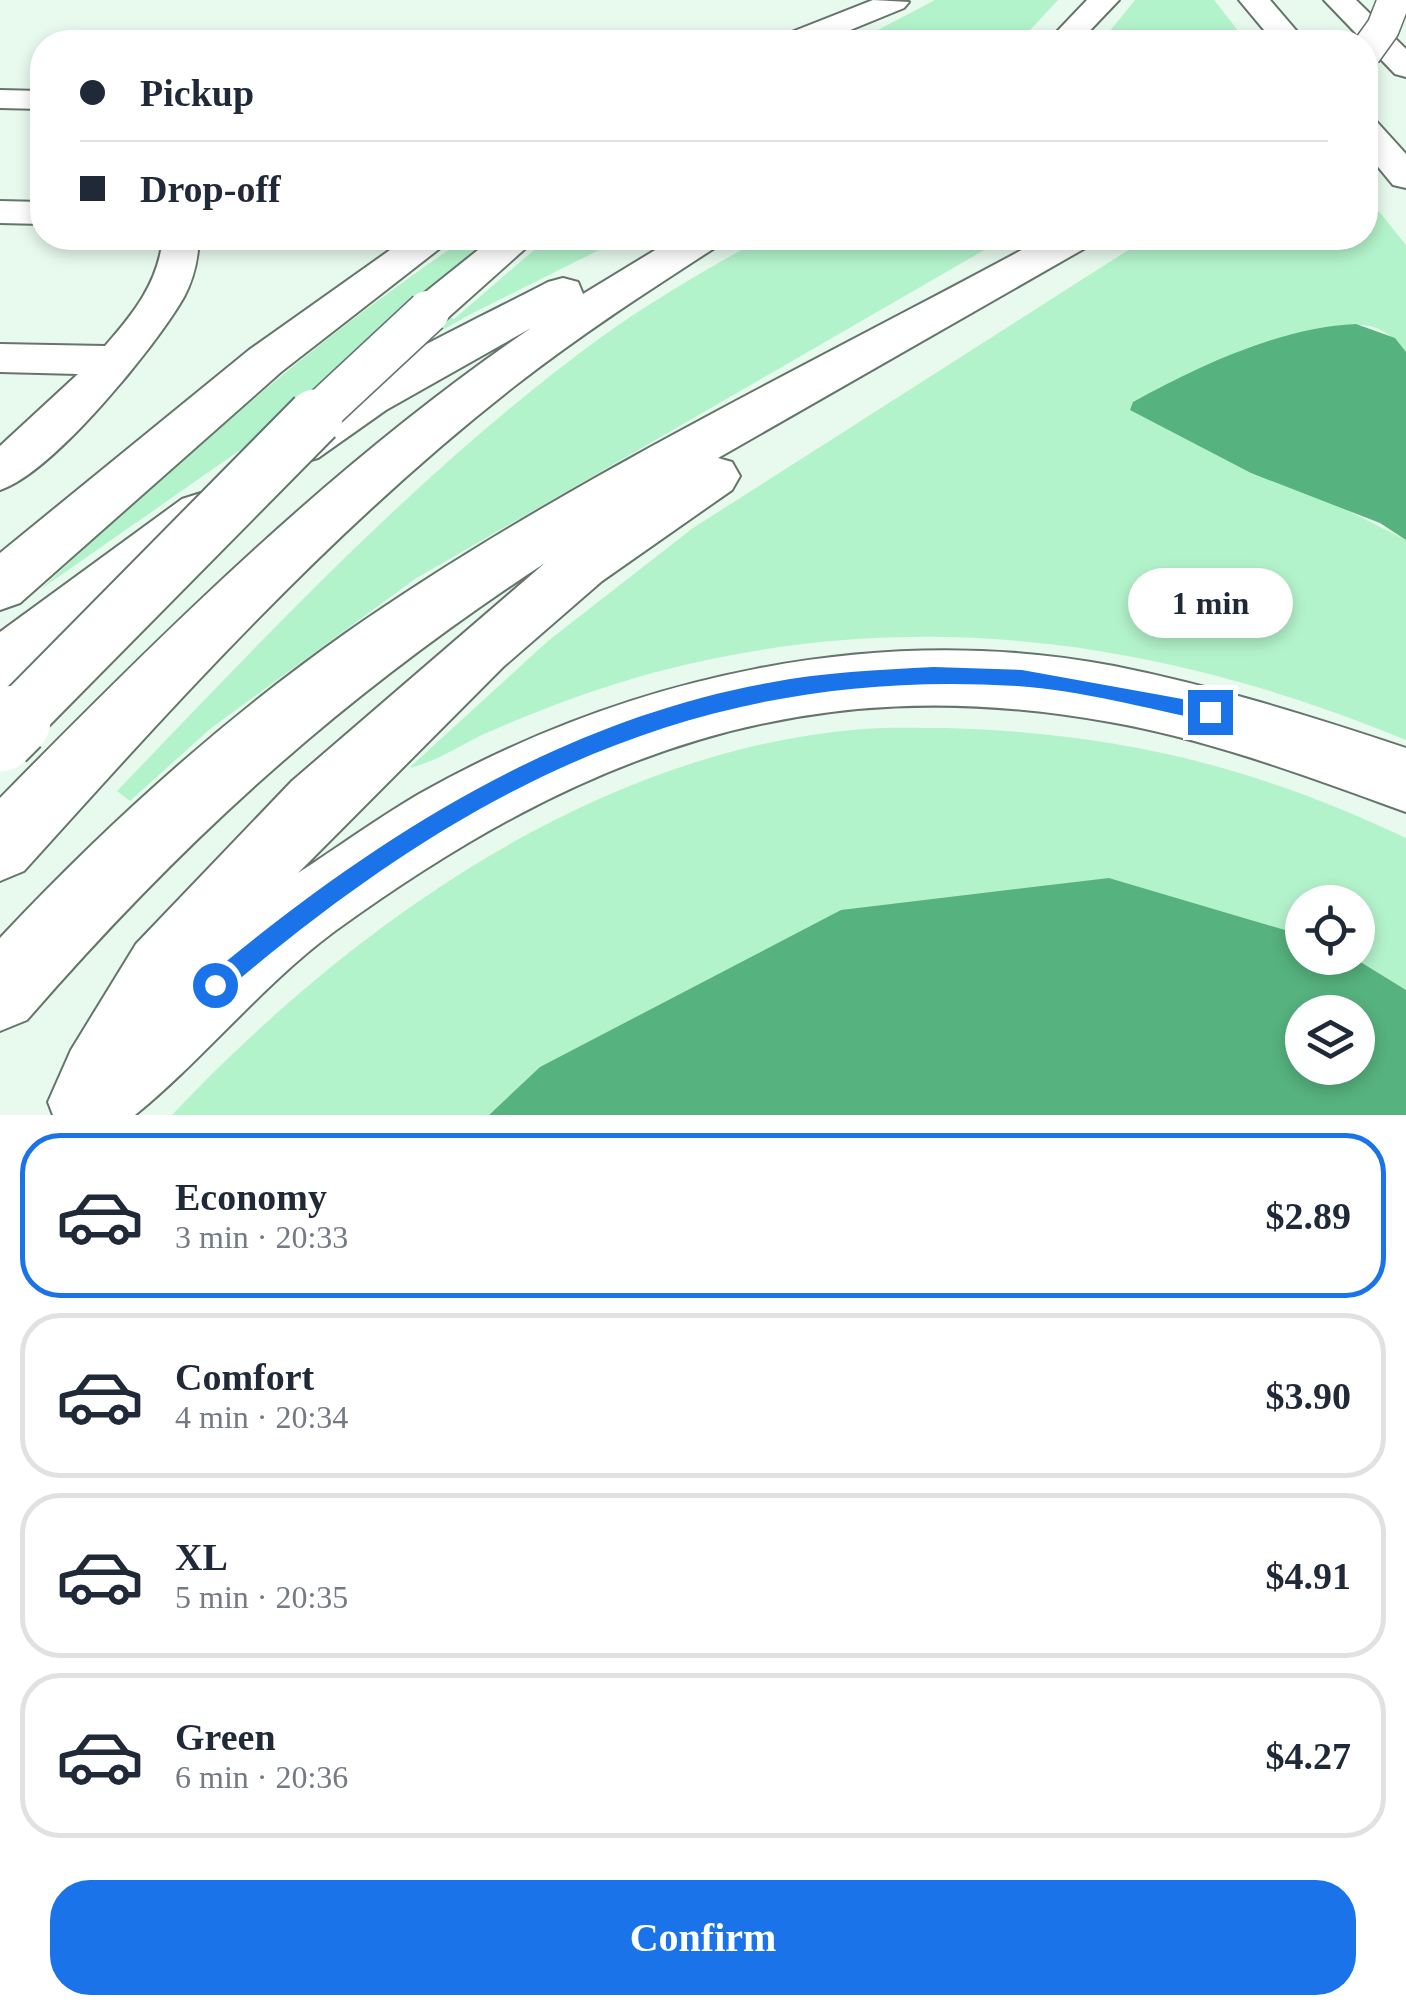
<!DOCTYPE html>
<html lang="en">
<head>
<meta charset="utf-8">
<style>
  body { margin:0; font-family:"Times New Roman",serif; background:#f2f2f3; color:#1f2937; height:100vh; display:flex; flex-direction:column; font-size:38px; white-space:nowrap }
  * { box-sizing:border-box; margin:0 }
  p { font-size:32px; color:#747a83 }
  .icon { flex:none; width:55px; height:55px; fill:none; stroke:currentColor; stroke-width:2; stroke-linecap:round; stroke-linejoin:round }
  .map { position:relative; height:1115px; overflow:hidden }
  .sheet { display:flex; flex-direction:column; background:#fff; flex:1 }
  .sheet>* { flex:none }
  .top-card { position:absolute; left:30px; top:30px; width:1348px; height:220px; border-radius:40px; box-shadow:0 5px 15px #0003; display:grid; align-content:center; height:220px; padding:0 50px; background:#fff }
  .controls { position:absolute; left:1285px; top:885px; display:grid; gap:20px }
  .controls a { display:grid; place-items:center; width:90px; height:90px; border-radius:50%; background:#fff; box-shadow:0 5px 15px #0003; font-size:50px }
  .end { position:absolute; width:45px; height:45px; margin:-22px; border:12px solid #1a73e8; background:#fff; box-shadow:0 0 0 5px #fff }
  .from { border-radius:50% }
  .bubble { position:absolute; height:70px; border-radius:35px; background:#fff; box-shadow:0 5px 15px #0003; font-size:32px; font-weight:600; line-height:70px; text-align:center }
  .top-card b { display:flex; align-items:center; gap:35px; height:95px; font-size:38px }
  .top-card b+b { border-top:2px solid #e0e1e3 }
  .top-card i { width:25px; height:25px; background:#1f2937 }
  ul { padding:18px 0 0; list-style:none }
  li { display:flex; align-items:center; gap:30px; height:165px; margin:0 20px 15px; padding:0 30px; border:5px solid #e0e1e3; border-radius:40px }
  li div { flex:1 }
  li b { display:block; font-size:38px }
  li em { font-style:normal; font-weight:600 }
  li.on { border-color:#1a73e8 }
  li>.icon { width:90px; height:90px; stroke-width:1.5 }
  .cta { display:flex; gap:20px; margin-top:auto; padding:20px 50px }
  .cta a { flex:1; height:115px; border-radius:40px; background:#1a73e8; color:#fff; font-size:40px; font-weight:600; line-height:115px; text-align:center }
  .map>svg:first-child { display:block }
  .green { fill:#b3f3cb }
  .water { fill:#56b27e; fill-rule:evenodd }
  .lines { fill:none; stroke-linecap:round; stroke-linejoin:round }
  .minor-casing { stroke:#65756b; stroke-width:4 }
  .highway-casing { stroke:#65756b; stroke-width:4 }
  .minor { fill:#fff; fill-rule:evenodd }
  .highway { fill:#fff; fill-rule:evenodd }
  .highway-bridge-far3-casing { stroke:#65756b; stroke-width:35; stroke-linecap:butt }
  .highway-bridge-far2-casing { stroke:#65756b; stroke-width:45; stroke-linecap:butt }
  .highway-bridge-far1-casing { stroke:#65756b; stroke-width:59; stroke-linecap:butt }
  .highway-bridge-casing { stroke:#65756b; stroke-width:75; stroke-linecap:butt }
  .highway-bridge-far3 { stroke:#fff; stroke-width:32 }
  .highway-bridge-far2 { stroke:#fff; stroke-width:42 }
  .highway-bridge-far1 { stroke:#fff; stroke-width:55 }
  .highway-bridge { stroke:#fff; stroke-width:71 }
  .route { fill:#1a73e8 }
</style>
</head>
<body>
<div class="map">
<svg width="1406" height="1115" viewBox="0 0 1406 1115">
  <rect width="100%" height="100%" fill="#e7faed"/>
  <path class="green" d="M935 0H1058L1031 29 1010 42H855Z
    M1135 0H1214L1247 42H1101Z
    M1365 194 1406 245V352C1396 340 1385 329 1369 326 1311 315 1185 373 1133 402L1406 540V740C1161 639 915 604 656 672 600 687 544 708 491 731 462 743 440 761 409 768L548 641 693 528 1147 238H1365Z
    M466 238H498L412 307 454 319 548 238H623L471 314 279 423 41 589C176 462 312 342 466 238Z
    M762 238H1005L415 579 210 729 130 801 117 791C270 632 421 469 600 338 652 300 708 269 762 238Z
    M946 728C1116 733 1252 765 1406 838V990L1354 958 1358 902H1302V935L1109 878 540 1067 489 1115H172C351 926 594 751 862 729 890 727 919 728 946 728Z"/>
  <path class="water" d="M1356 324 1395 338 1406 352V540L1380 523 1251 473 1130 410 1133 402C1199 366 1281 327 1356 324Z
    M1109 878 1302 935V958H1354L1406 990V1115H489L540 1067 841 910ZM1358 1012V1068H1302V1012Z"/>
  <g class="lines">
    <g class="minor-casing">
      <path id="minor" d="M0 90 42 91V109L0 108Z
        M0 201 42 202V224L0 223Z
        M163 238H199C198 260 194 278 184 297 156 346 53 473 0 490V446L78 374 0 372V344L105 346C134 313 158 283 163 238Z"/>
    </g>
    <g class="highway-casing">
      <path id="highway" d="M873 0 909 2 904 8 821 42H779L784 35Z
        M1087 0H1119L1079 42H1047Z
        M1239 0H1270L1306 42H1274Z
        M1324 0H1356L1406 49V77L1395 74Z
        M1365 118 1377 122 1406 154V188L1393 185 1365 151Z
        M407 238H453L281 372 20 603 0 610V553L249 350Z
        M493 238H537L443 322 428 326 413 322 406 312 413 302Z
        M675 238H722L716 247C648 291 580 335 516 385 334 527 178 700 24 871L0 881V798C165 630 336 461 531 328L386 410 318 458 300 463 282 458 275 445C299 402 494 311 548 282L563 278 578 282 583 294Z
        M1044 238H1093L1087 247 718 458 732 462 740 476 732 490 602 581 503 667 298 873C338 847 378 818 419 794 628 676 877 621 1114 666 1214 686 1310 716 1406 748V812C1309 777 1212 740 1110 722 806 667 579 754 335 931 262 985 205 1058 135 1115H53L48 1102 71 1050 136 944 292 781 545 563C341 697 187 836 27 1020L0 1031V938C105 826 220 722 346 633 565 480 810 365 1044 238Z
        M201 493 220 499 227 514 220 529 21 685 0 693V632L182 499Z"/>
    </g>
    <use href="#minor" class="minor"/>
    <use href="#highway" class="highway"/>
    <g class="highway-bridge-far3-casing">
      <path id="highway-bridge-far3" d="M1365 53 1383 28 1394 0"/>
    </g>
    <g class="highway-bridge-far2-casing">
      <path id="highway-bridge-far2" d="M312 420 428 312"/>
    </g>
    <g class="highway-bridge-far1-casing">
      <path id="highway-bridge-far1" d="M12 724 315 417"/>
    </g>
    <g class="highway-bridge-casing">
      <path id="highway-bridge" d="M0 736 15 721"/>
    </g>
    <use href="#highway-bridge-far3" class="highway-bridge-far3"/>
    <use href="#highway-bridge-far2" class="highway-bridge-far2"/>
    <use href="#highway-bridge-far1" class="highway-bridge-far1"/>
    <use href="#highway-bridge" class="highway-bridge"/>
  </g>
  <path class="route" d="M934 667 1022 670 1210 704 1219 712 1210 721C1147 709 1081 690 1017 686 695 666 461 790 223 993H207V977C371 841 554 722 768 683 823 672 879 670 934 667Z"/>
</svg>
<div class="controls">
<a><svg class="icon" aria-label="locate" viewBox="0 0 24 24"><circle cx="12" cy="12" r="6"/><path d="M12 2v4M12 18v4M2 12h4M18 12h4"/></svg></a>
<a><svg class="icon" aria-label="layers" viewBox="0 0 24 24"><path d="M12 4l9 5-9 5-9-5zM3 14l9 5 9-5"/></svg></a>
</div>
<i class="end from" style="left:215px;top:985px"></i>
<i class="end" style="left:1210px;top:712px"></i>
<div class="bubble" style="left:1128px;top:568px;width:165px">1 min</div>
<div class="top-card">
<b><i class="from"></i>Pickup</b>
<b><i></i>Drop-off</b>
</div>
</div>
<section class="sheet">
<ul>
<li class="on"><svg class="icon" aria-label="car" viewBox="0 0 24 24"><path d="M5 17H2v-5l4-1 3-4h7l3 4 3 1v5h-3M9 17h6M6 11h13"/><circle cx="7" cy="17" r="2"/><circle cx="17" cy="17" r="2"/></svg><div><b>Economy</b><p>3 min · 20:33</p></div><em>$2.89</em></li>
<li><svg class="icon" aria-label="car" viewBox="0 0 24 24"><path d="M5 17H2v-5l4-1 3-4h7l3 4 3 1v5h-3M9 17h6M6 11h13"/><circle cx="7" cy="17" r="2"/><circle cx="17" cy="17" r="2"/></svg><div><b>Comfort</b><p>4 min · 20:34</p></div><em>$3.90</em></li>
<li><svg class="icon" aria-label="car" viewBox="0 0 24 24"><path d="M5 17H2v-5l4-1 3-4h7l3 4 3 1v5h-3M9 17h6M6 11h13"/><circle cx="7" cy="17" r="2"/><circle cx="17" cy="17" r="2"/></svg><div><b>XL</b><p>5 min · 20:35</p></div><em>$4.91</em></li>
<li><svg class="icon" aria-label="car" viewBox="0 0 24 24"><path d="M5 17H2v-5l4-1 3-4h7l3 4 3 1v5h-3M9 17h6M6 11h13"/><circle cx="7" cy="17" r="2"/><circle cx="17" cy="17" r="2"/></svg><div><b>Green</b><p>6 min · 20:36</p></div><em>$4.27</em></li>
</ul>
<div class="cta"><a>Confirm</a></div>
</section>
</body>
</html>
